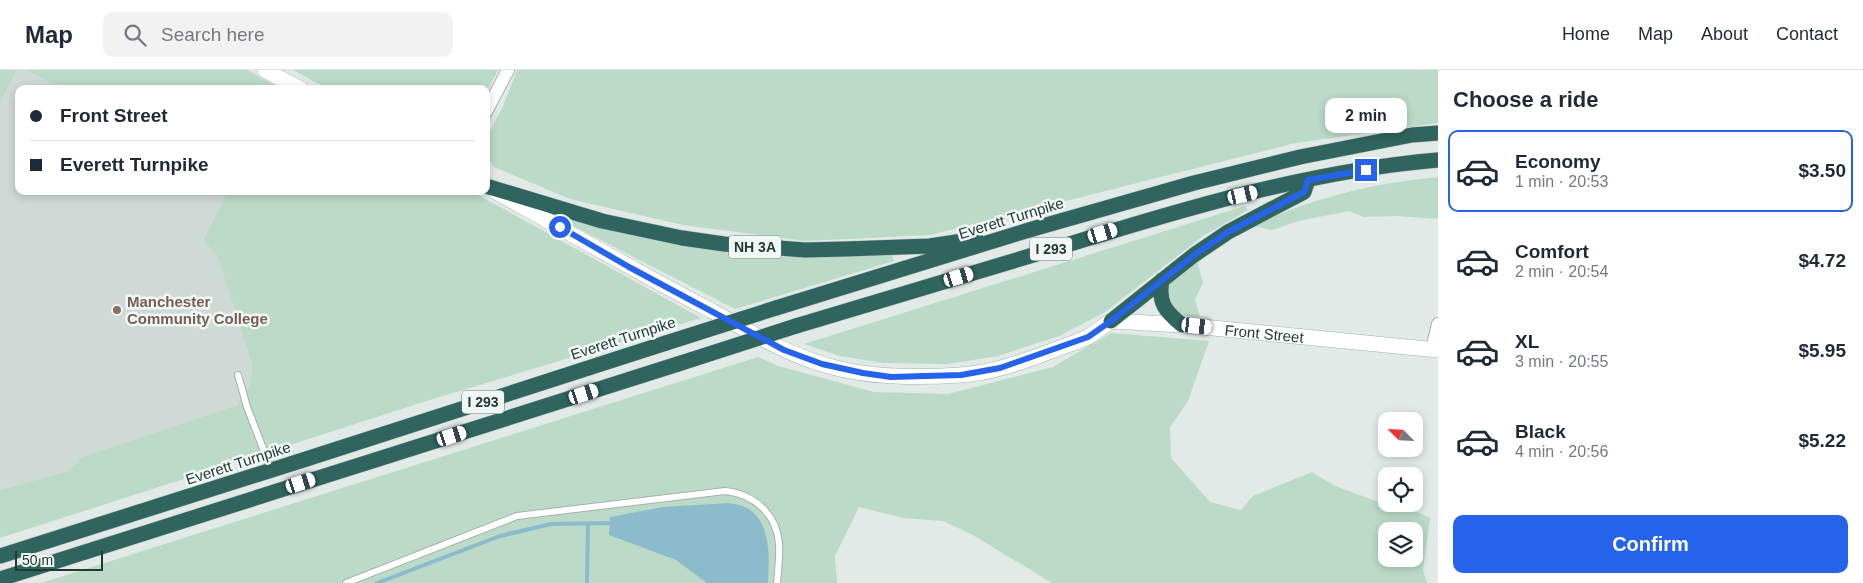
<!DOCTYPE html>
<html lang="en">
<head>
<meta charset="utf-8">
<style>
  body { margin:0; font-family:Helvetica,sans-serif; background:#f2f2f3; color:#1f2937; height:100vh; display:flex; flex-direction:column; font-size:19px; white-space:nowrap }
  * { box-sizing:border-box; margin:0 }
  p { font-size:16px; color:#747a83 }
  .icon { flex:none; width:28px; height:28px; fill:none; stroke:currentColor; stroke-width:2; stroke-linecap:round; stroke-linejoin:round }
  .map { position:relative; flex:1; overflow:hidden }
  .panel { display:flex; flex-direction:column; background:#fff; width:425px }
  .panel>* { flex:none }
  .top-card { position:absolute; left:15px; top:15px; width:475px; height:110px; border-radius:10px; box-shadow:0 2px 8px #0003; display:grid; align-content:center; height:110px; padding:0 15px; background:#fff }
  .needle { width:32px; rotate:294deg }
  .fabs { position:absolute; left:1378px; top:342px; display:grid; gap:10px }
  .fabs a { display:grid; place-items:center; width:45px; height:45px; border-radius:10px; background:#fff; box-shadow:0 2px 8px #0003; font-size:25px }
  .scale { position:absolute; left:15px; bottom:12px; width:88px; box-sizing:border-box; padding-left:5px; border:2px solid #223a36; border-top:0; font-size:14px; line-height:18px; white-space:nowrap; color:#223a36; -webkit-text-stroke:4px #f1f7f5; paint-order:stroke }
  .end { position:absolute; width:22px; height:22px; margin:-11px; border:6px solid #2563eb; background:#fff; box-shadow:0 0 0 2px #fff }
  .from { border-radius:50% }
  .bubble { position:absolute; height:35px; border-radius:10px; background:#fff; box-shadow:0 2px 8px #0003; font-size:16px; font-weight:700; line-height:35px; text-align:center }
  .car { position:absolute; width:15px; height:30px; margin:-15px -8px; border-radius:6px; box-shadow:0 0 4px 1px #0007; background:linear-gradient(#fff 24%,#345 0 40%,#fff 0 76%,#345 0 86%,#fff 0) }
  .top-card b { display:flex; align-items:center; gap:18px; height:48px; font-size:19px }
  .top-card b+b { border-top:1px solid #e0e1e3 }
  .top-card i { width:12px; height:12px; background:#1f2937 }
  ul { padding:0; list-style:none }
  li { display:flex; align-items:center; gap:15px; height:82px; margin:0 10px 8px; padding:0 5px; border:2px solid transparent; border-radius:10px }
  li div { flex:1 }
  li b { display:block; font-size:19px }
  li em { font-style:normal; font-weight:700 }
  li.active { border-color:#2563eb }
  li>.icon { width:45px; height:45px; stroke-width:1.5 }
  h2 { padding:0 15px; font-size:22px; line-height:60px }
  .cta { display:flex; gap:10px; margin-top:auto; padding:10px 15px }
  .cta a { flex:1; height:58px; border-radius:10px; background:#2563eb; color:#fff; font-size:20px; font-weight:700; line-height:58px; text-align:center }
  header { display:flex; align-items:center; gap:30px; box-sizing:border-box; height:70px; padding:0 25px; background:#fff; border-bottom:1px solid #e0e1e3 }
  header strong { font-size:24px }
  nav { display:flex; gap:28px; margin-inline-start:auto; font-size:18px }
  .search { width:350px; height:45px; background:#f2f2f3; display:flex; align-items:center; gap:12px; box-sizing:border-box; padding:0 18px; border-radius:10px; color:#747a83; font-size:19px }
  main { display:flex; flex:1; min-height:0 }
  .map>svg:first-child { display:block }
  .built { fill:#cfdad6 }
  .green { fill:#bbdac7; fill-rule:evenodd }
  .water { fill:#8cbbcc }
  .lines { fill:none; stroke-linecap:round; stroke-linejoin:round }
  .stream { stroke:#8cbbcc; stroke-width:4 }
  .service-casing { stroke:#a4b2ae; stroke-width:8 }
  .minor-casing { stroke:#a4b2ae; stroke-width:14 }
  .secondary-casing { stroke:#a0b5b0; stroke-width:16 }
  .motorway-casing { stroke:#bdc4c3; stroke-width:16 }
  .service { stroke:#fff; stroke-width:6 }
  .minor { stroke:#fff; stroke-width:12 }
  .secondary { stroke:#fff; stroke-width:15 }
  .motorway { stroke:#30645f; stroke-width:15 }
  .motorway-bridge-casing { stroke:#bdc4c3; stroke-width:16; stroke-linecap:butt }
  .motorway-bridge { stroke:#30645f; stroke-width:15 }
  .route { stroke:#2563eb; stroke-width:6 }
  .education-dot { fill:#8d6e63; stroke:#f1f7f5; stroke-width:2 }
  .labels { text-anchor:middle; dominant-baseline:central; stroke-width:5; stroke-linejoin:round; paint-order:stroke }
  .shield { fill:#f1f7f5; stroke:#60736f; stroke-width:1 }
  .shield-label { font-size:14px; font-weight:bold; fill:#223a36 }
  .street-label { font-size:15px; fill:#223a36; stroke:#f1f7f5 }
  .education-label { font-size:15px; font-weight:bold; fill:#785e54; stroke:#f1f7f5; text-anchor:start }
</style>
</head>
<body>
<header>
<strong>Map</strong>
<div class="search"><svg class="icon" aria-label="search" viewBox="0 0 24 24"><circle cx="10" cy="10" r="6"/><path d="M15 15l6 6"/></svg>Search here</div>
<nav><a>Home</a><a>Map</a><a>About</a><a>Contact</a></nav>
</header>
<main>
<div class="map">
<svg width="1438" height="513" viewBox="0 0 1438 513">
  <rect width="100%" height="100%" fill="#e1eae7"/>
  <path class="built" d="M17 0H26L63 19H19V121H228L203 170 217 185 252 295 250 316 237 335 82 387 68 401 0 420V33Z"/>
  <path class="green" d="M0 0H17L0 33Z
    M26 0H247L282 19H63Z
    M293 0H498L486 23V19H328Z
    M517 0H1438V53L1296 73 930 165 805 171 683 155 570 129 494 97 486 88V69L503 36Z
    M1438 107V149L1397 146 1363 147 1349 141 1298 151 1272 160 1253 156C1311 128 1374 113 1438 107Z
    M228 121H471L701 248 417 334 0 468V420L68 401 82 387 237 335 250 316 252 295 217 185 203 170Z
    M1245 136 1248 140 1203 166 1105 242 1059 266 998 286 947 294 883 293 840 286 804 274Z
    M549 141C612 160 677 178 743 184 793 189 843 187 892 184L894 191 735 239 548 143Z
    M1197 191 1203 213 1195 229 1200 247 1180 245 1171 237 1168 221 1172 209Z
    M1111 263 1209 271 1188 331 1170 357 1171 388 1210 432 1241 440 1253 426 1312 402 1335 416 1395 438 1416 441 1430 448 1423 500 1427 513H1052L971 464 943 451 903 448 859 437 835 486 837 513H41L758 287 778 296 874 322 948 324 1053 297ZM1386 461H1414V489H1386Z"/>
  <path class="water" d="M728 433C734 434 741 435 747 438 772 453 769 488 768 513H707L676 490 609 465 610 447 663 437Z"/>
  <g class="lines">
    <path class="stream" d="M377 513 500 466 551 454 615 453
      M587 513 588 453"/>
    <g class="service-casing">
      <path id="service" d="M238 305 247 337 271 399
        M346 513 517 446 725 421C754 424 777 444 779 474 780 486 778 500 777 513"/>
    </g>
    <g class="minor-casing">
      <path id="minor" d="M486 42 508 0
        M1432 279 1438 254"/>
    </g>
    <g class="secondary-casing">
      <g id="secondary">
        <path d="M265 0 301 19"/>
        <path id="s1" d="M496 122C568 162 639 203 712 241 752 263 791 287 836 298 876 308 918 308 960 305 999 303 1039 285 1076 272L1088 267 1111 251 1182 255 1438 280"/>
      </g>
    </g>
    <g class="motorway-casing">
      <path id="motorway" d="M486 116 602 151 682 168 724 174 805 180 846 179 930 176 976 169
        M1162 210C1158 233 1165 241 1182 255
        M776 238 1029 160 1194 113 1300 87 1412 65 1438 63
        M1111 251 1194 185 1228 162 1304 122 1308 110
        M796 256C884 230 972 203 1060 177 1183 139 1309 101 1438 90
        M0 486 300 391 666 273
        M0 509 678 294"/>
    </g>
    <use href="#service" class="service"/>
    <use href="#minor" class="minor"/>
    <use href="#secondary" class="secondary"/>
    <use href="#motorway" class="motorway"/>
    <g class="motorway-bridge-casing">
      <path id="motorway-bridge" d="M666 273 776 238
        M678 294 796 256"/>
    </g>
    <use href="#motorway-bridge" class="motorway-bridge"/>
  </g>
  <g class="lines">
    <path class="route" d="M560 157 629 197 784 280 822 294 863 303 891 307 961 305 1000 298 1088 267 1111 251 1194 185 1228 162 1304 122 1308 110 1366 100"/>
  </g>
  <circle class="education-dot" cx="117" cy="240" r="5"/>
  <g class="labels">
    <g class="shield">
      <rect x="729" y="165.5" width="52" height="23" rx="4"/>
      <rect x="1030" y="167.5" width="42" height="23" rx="4"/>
      <rect x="462" y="320.5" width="42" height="23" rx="4"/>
    </g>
    <g class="shield-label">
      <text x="755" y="177">NH 3A</text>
      <text x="1051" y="179">I 293</text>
      <text x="483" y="332">I 293</text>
    </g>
    <g class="street-label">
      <text transform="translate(1011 148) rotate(-17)">Everett Turnpike</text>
      <text stroke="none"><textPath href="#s1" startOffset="824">Front Street</textPath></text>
      <text transform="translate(623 268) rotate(-18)">Everett Turnpike</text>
      <text transform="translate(238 393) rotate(-18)">Everett Turnpike</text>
    </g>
    <g class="education-label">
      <text x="127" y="231">Manchester<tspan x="127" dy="17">Community College</tspan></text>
    </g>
  </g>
</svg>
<div class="fabs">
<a><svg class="needle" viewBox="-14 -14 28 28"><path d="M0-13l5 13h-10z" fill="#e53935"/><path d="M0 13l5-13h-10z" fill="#747a83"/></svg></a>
<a><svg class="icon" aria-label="locate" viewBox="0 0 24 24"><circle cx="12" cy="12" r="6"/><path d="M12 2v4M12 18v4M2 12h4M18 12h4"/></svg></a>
<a><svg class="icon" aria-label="layers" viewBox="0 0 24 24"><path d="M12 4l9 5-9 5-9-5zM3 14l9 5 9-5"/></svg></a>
</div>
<div class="scale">50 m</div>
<i class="end from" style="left:560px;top:157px"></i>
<i class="end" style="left:1366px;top:100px"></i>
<div class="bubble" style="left:1325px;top:28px;width:82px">2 min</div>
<i class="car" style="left:1243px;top:125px;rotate:77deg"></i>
<i class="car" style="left:1103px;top:163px;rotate:73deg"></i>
<i class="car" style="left:959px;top:207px;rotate:73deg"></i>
<i class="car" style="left:1197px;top:256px;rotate:96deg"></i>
<i class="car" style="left:584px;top:324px;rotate:72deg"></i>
<i class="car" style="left:452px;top:366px;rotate:72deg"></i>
<i class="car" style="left:301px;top:413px;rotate:72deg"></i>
<div class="top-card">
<b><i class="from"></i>Front Street</b>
<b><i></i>Everett Turnpike</b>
</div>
</div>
<section class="panel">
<h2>Choose a ride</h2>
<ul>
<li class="active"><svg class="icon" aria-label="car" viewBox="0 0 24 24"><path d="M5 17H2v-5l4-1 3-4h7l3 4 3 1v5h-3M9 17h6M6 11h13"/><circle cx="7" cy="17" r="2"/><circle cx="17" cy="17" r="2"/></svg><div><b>Economy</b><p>1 min · 20:53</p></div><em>$3.50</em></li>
<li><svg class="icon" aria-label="car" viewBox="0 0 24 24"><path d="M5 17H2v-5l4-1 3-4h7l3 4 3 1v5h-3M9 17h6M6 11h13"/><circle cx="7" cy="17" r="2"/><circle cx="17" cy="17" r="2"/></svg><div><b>Comfort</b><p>2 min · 20:54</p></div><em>$4.72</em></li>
<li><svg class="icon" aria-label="car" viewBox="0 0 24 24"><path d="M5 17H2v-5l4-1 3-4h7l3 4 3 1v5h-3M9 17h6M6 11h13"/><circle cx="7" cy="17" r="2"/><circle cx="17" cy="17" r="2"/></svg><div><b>XL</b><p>3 min · 20:55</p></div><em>$5.95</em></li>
<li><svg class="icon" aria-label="car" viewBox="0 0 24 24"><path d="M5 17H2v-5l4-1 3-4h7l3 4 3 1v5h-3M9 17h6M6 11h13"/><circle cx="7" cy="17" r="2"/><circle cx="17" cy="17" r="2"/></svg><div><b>Black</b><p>4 min · 20:56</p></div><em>$5.22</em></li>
</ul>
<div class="cta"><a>Confirm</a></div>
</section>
</main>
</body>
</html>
